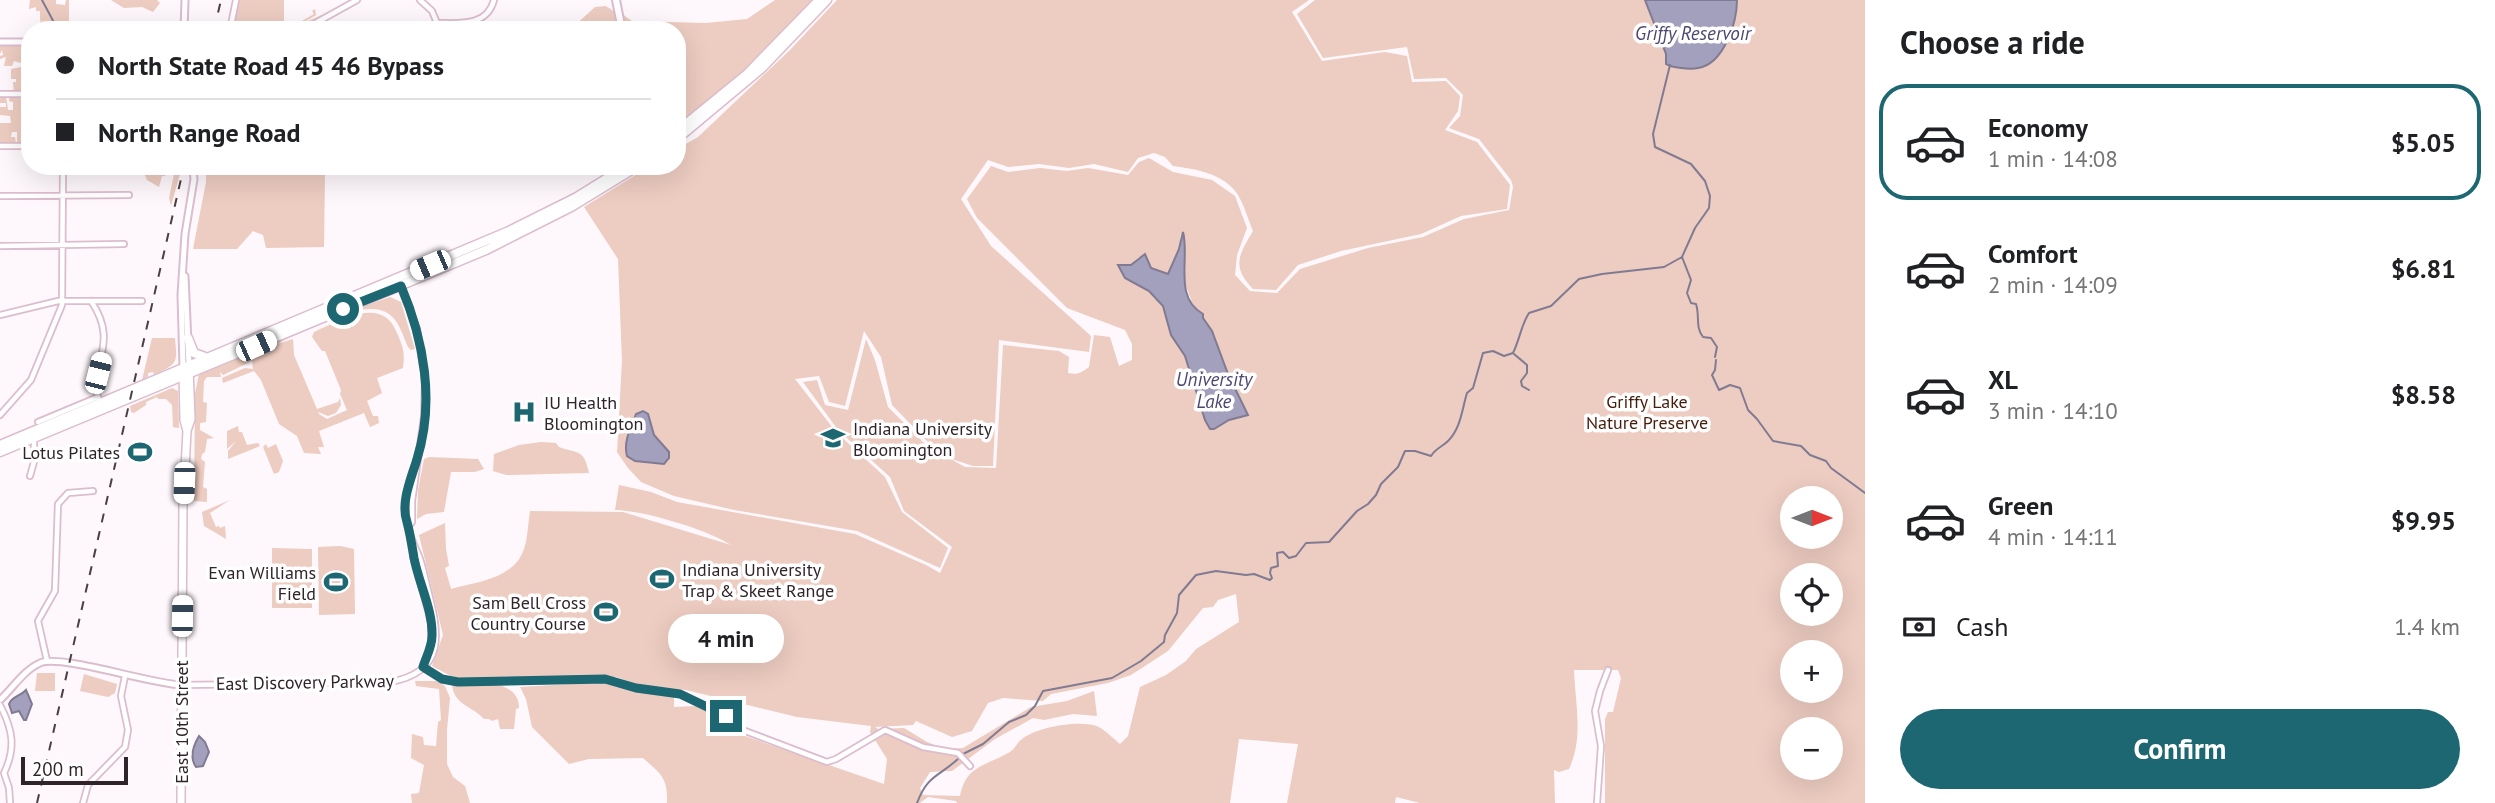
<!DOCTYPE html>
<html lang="en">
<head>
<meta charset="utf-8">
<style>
  body { margin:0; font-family:"PT Sans",sans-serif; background:#f2f2f2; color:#202124; height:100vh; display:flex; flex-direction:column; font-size:26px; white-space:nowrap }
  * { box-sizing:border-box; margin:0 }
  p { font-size:23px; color:#757577 }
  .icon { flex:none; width:38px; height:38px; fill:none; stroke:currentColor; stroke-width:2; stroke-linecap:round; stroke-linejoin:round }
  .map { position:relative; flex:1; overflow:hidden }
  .drawer { display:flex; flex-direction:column; background:#fff; width:630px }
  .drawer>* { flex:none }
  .guide { position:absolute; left:21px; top:21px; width:665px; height:154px; border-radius:28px; box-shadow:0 7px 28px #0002; display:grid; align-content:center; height:154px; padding:0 35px; background:#fff }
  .needle { width:46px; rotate:90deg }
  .fabs { position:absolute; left:1780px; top:486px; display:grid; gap:14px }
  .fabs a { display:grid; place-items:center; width:63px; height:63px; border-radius:50%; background:#fff; box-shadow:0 7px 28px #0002; font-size:35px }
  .scale { position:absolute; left:21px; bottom:18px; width:107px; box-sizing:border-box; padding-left:7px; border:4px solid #30242b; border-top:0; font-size:19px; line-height:24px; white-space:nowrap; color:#30242b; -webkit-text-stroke:5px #fff; paint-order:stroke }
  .end { position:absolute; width:32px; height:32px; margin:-16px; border:9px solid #1c6771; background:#fff; box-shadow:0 0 0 4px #fff }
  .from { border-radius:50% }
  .bubble { position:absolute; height:49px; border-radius:24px; background:#fff; box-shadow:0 7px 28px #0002; font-size:23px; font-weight:700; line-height:49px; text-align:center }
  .car { position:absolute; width:21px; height:42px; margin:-21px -10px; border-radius:9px; box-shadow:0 0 5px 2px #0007; background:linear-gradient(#fff 24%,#345 0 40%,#fff 0 76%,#345 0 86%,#fff 0) }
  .guide b { display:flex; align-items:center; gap:24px; height:66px; font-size:26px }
  .guide b+b { border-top:2px solid #e0e0e0 }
  .guide i { width:18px; height:18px; background:#202124 }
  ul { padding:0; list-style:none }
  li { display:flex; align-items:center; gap:21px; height:116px; margin:0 14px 10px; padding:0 21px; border:4px solid transparent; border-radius:28px }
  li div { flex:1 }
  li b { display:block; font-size:26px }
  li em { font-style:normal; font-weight:700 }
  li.on { border-color:#1c6771 }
  li>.icon { width:63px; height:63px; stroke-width:1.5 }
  h2 { padding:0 35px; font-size:32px; line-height:84px }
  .pay { display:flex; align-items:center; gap:18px; height:77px; padding:0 35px; font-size:26px }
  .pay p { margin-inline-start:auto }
  .cta { display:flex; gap:14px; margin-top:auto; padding:14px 35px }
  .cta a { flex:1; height:80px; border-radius:42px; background:#1c6771; color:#fff; font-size:28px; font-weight:700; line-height:80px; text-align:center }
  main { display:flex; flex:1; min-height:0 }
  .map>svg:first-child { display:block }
  .green { fill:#edccc1; fill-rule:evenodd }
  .water { fill:#a3a0be; stroke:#807b92; stroke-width:2 }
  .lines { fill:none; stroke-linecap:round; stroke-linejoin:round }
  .stream { stroke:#807b92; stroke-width:2 }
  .minor-casing { stroke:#dcbdce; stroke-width:8 }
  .tertiary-casing { stroke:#dcbdce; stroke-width:9 }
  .secondary-casing { stroke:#dcbdce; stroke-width:10 }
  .primary-casing { stroke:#dcbdce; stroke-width:10 }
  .trunk-casing { stroke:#dcbdce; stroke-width:11 }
  .minor { stroke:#fff; stroke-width:4.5 }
  .tertiary { stroke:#fff; stroke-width:5 }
  .secondary { stroke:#fff; stroke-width:6 }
  .primary { stroke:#fff; stroke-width:7 }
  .trunk { stroke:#fff; stroke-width:8 }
  .rail { stroke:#4a3f45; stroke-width:2; stroke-dasharray:9 9; stroke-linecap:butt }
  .route { stroke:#1c6771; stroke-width:9 }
  .labels { text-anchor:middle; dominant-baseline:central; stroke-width:7; stroke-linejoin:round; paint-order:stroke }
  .park-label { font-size:18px; fill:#481b0b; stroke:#fff }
  .poi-label { font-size:18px; fill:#30242b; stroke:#fff; text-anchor:start }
  .street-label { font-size:18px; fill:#30242b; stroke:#fff }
  .water-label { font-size:19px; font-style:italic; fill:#4d4673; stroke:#fff }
</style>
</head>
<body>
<main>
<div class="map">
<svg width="1865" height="803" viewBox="0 0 1865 803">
  <rect width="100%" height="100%" fill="#fef7fb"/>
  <path class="green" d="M30 0H56V4L65 5 66 0H69V30H40V21L43 23 40 20V11H36V7L29 9Z
    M111 0H157L160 3 153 12 142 7 124 8Z
    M238 0H284V22L288 24 293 22 294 25 271 30 299 25H295L314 14 312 11 315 9 316 15 301 24 324 14 294 30 244 28 250 30H241L243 28 238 26 237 30 232 26Z
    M775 0H812L735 80 677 125V30H625L622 14 632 21 706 23 747 19Z
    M837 0H1309L1292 12 1322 61 1385 52 1407 56 1412 82 1446 81 1460 96 1458 111 1445 130 1477 142 1510 185 1507 209 1461 216 1421 234 1341 251 1298 265 1276 290 1253 289C1231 266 1239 255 1253 231 1248 219 1244 205 1238 195 1224 173 1195 169 1173 166L1165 157 1154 153 1138 158 1128 172 1094 164 1069 168 1039 164 1008 167 988 160 961 199 991 246 1091 336 1089 352 999 340 993 466H973L952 459 928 442 892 405 881 357 864 331 845 406 829 402 819 376 795 379 836 432 885 477 902 512 948 548 940 568 857 531 734 510 674 496 641 482 628 468 617 452 622 361 618 259 584 207 650 166H677V149L698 137 790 50Z
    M1315 0H1865V803H1605V719L1608 712H1613L1621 678 1618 670H1574C1575 703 1584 737 1569 769L1559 772 1554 770 1555 803H1420L1396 797 1395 803H1287L1298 744 1239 739 1230 803H957L956 801 928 797 920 803H667C668 778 661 774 643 758L589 759 569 764 532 727 526 699 520 687 603 682 633 691 674 697V707L697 706 728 720 739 734 884 784 887 759 870 732 871 726 797 717 686 690 643 686 616 677 471 681 451 676 432 666 443 635 419 535 445 523 446 549 449 566 445 568 451 589C477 582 514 579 524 549 528 537 528 523 530 511L623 512 731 545C709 530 642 510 615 510L619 485 651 492 677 502 855 534 926 565 940 573 952 547 904 511 890 477 838 430 803 382 817 380 825 405 848 410 866 339 875 360 888 407 926 445 965 467 996 468 1003 345 1059 351 1069 357 1068 373C1078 375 1081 373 1089 367L1094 335 1110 337 1119 366 1132 360V344L1125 330 1067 308 977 218 967 199 991 166 1008 172 1040 168 1067 171 1088 168 1128 175 1139 162 1149 158 1173 172 1212 180 1235 196 1247 228 1237 255 1235 275 1250 291 1277 293 1300 269 1368 248 1423 237 1464 219 1509 210 1513 187 1511 180 1479 139 1449 128 1460 116 1463 95 1446 78 1414 79 1407 47 1323 58 1297 14ZM1184 233 1185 263 1183 278 1195 310C1208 315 1224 360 1228 374 1232 389 1244 400 1247 415L1229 420 1214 429C1199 414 1195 391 1189 370 1184 352 1172 319 1162 304 1150 285 1129 287 1118 265H1131L1139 257H1147L1151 268 1168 274 1179 249 1181 234ZM1792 499H1830V537H1792ZM1792 576H1830V614H1792ZM1236 594 1239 622 1196 649 1186 661 1166 675 1140 687 1128 736 1120 744C1114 739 1106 731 1099 727 1082 719 1035 727 1021 740 1016 744 1015 749 1010 752 986 766 966 765 960 796L923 795 920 788 930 772 952 771 995 739 1033 718 1044 720 1073 714 1097 716 1094 691 1067 701 1031 707 963 748 945 749 927 742 904 728 878 729 875 727 913 725 916 721 952 737 972 731 988 703 1003 698 1043 701 1051 694 1108 683 1131 675 1168 651 1203 608 1213 607 1218 600ZM1792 653H1830V691H1792ZM1792 730H1830V768H1792Z
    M605 6C617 11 618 18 620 30H562L574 26 595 7Z
    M0 44H30L29 68 24 69V97L30 98V143H28L27 131 21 132V135H26V143L17 142V132H12L11 137H15L16 143H0V123H11L10 116 0 115V107H6V103H0V96H6L8 110H13V102L9 101V96H23V93H14L13 82H16V79H11V69L21 67V63L14 61 12 66H4L6 57 0 59V56L3 55 2 50 0 54Z
    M141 166H167V170L168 166 182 167 171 206 169 198 174 174 166 172 165 176H162L159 187 147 180Z
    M202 166H494V172L443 170 325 175 324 247 266 248 263 235 253 231 237 249H193L206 182V173Z
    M390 297 401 302 415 349 411 350 408 347C403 336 399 321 389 314 366 296 300 332 277 344L293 339 294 355 317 409 338 402 340 398 341 405 336 413 328 416 318 412 319 414 327 419 347 410 340 394 341 390 325 351H322L312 337 314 332C338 322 381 295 396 331 403 346 405 352 403 368L377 378 382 393 367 401 373 416H378L379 423 370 427 364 413 319 431 324 447H318L321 454 304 453 297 436 279 424 261 380 254 371 223 383 222 378 245 368 253 369 252 361 223 375 220 372 221 377H207L204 381 203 402 207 403 206 422 200 423V430L214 438 207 439 205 452 202 454 201 459 205 462 203 487 207 489V502L194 501 195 393 199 374 341 314Z
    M152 338H175C177 363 179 363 154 375L153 372 148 373V377L142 380Z
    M172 388 178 391 179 428 173 427 172 405 166 399H158L157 397 146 402V405L134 413 131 412 130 406Z
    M238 426 239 432H242L247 445 258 443 260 446 228 459V451L236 441 227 449V431Z
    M541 442 556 443 559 447C579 454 584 449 589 473L506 475 493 471 494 454 519 445Z
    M266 444 268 448 276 444 283 461 279 472 274 474 263 447Z
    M429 457 478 459 484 469 475 472H451L444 512 426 514 417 519 418 490 424 459Z
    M230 500 210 513 216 527 219 526 220 528 225 526 226 539 204 526 202 512Z
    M340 546 354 549 355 614 319 615 318 547Z
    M272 548 312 549V608H272Z
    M37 673H55V691H35Z
    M84 674 117 684 115 693 108 697 80 691Z
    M415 681H437L445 686 450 698 447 730V764L453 777 465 786 470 803H412L411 794 419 793 424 765 411 758 412 734 423 737 424 745 436 746 438 722 441 720 439 689 416 686Z
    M452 683C474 684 519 677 519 708L516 709 514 729H500L498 719 492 721 489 719H484C471 705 453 705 452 683Z"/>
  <path class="water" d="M1645 0H1737C1737 22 1724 64 1698 68 1689 70 1679 68 1670 66L1666 64V54Z
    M1183 232C1190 258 1173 297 1203 314V318L1212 331 1228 374 1248 415 1229 420 1214 429H1210L1205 420 1185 356 1171 335 1163 306 1149 291 1125 278 1118 265H1131L1145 254 1151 268 1168 274 1179 249Z
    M643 411 648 414 654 435 669 452V458L664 464 635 461 627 456C623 442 631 427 636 414Z
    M26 690 32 704 26 720H24L19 711 12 713 9 704C12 696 21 696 26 690Z
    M199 736 205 742 209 752 203 766 196 767C189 757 193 746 199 736Z"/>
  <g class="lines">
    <path class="stream" d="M42 0 58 30
      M1670 65 1653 134 1655 147 1691 164 1705 181 1710 196 1709 208 1695 228 1682 257 1691 280 1687 293 1691 303 1696 304C1700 316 1695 327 1703 337L1711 338 1717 347 1715 357
      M1514 354 1527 365V373L1521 381 1522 386 1529 390
      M1716 360 1715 370 1712 375 1719 390 1730 385 1740 388 1748 410 1757 419 1773 441 1801 446 1810 455 1826 461 1831 468 1865 493
      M963 754 983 744 1009 722 1026 715 1035 706 1043 691 1112 678 1141 661 1164 642 1165 635 1177 613 1179 595 1196 575 1216 571 1246 575 1254 574 1270 580 1272 578 1270 573 1271 568 1278 566 1277 553 1283 552 1289 558 1296 556 1306 543 1329 542 1357 511 1368 504 1376 495 1381 484 1398 467 1405 451H1415L1431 456C1436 448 1442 447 1448 441 1461 428 1462 409 1467 393L1473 388 1483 353 1493 351 1504 356 1513 353C1520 339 1521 325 1529 313L1551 306 1579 279 1602 274 1664 267 1682 257
      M917 803C928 774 939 777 959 758"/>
    <g class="minor-casing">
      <path id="minor" d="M420 0 432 11 437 23C459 23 487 27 494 0
        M478 21 481 30
        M230 30 236 0
        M303 30 357 0
        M434 30 437 23
        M0 94H22
        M0 146H30
        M0 196 129 195
        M0 246 124 244
        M400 285 417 329 425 380 424 417 412 501V522L409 526
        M91 301C122 346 85 367 100 403
        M0 315 58 301H142
        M0 415 31 380 62 305 63 166
        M38 422 98 397
        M30 476 34 462V439
        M414 548 413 556 432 625 431 645 424 665
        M47 661 38 621 55 591 58 504 68 493 93 491
        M423 667 442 679 459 682 605 679 636 688 680 694 726 716 740 729 827 762 836 759 885 730 923 747 958 753 970 766
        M182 685 390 682C447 672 439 633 428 590 425 579 423 565 418 554 413 543 408 530 407 519 405 500 408 477 417 461
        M0 705C13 730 16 748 4 773L9 788 10 803
        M83 803 88 785 125 747 128 730 121 696 125 676
        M1597 803 1601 746 1595 711 1600 691 1608 670"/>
    </g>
    <g class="tertiary-casing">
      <path id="tertiary" d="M184 30 185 0
        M0 42H30
        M185 276 189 365
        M183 368 181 295 185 234 194 179 193 171 188 166
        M0 700C13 688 24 670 40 663 61 654 150 684 182 685"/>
    </g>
    <g class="secondary-casing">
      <path id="secondary" d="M616 0 622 30"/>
    </g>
    <g class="primary-casing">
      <path id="primary" d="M183 372 184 420 187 431
        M181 803 183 507 187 431 191 419 189 369"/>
    </g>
    <g class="trunk-casing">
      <path id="trunk" d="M677 131 747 74 819 0
        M677 139 762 68 827 0
        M188 338 194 353 205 357
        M0 445 509 231 577 197 627 166
        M0 452 486 250 571 207 638 166"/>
    </g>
    <use href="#minor" class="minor"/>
    <use href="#tertiary" class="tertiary"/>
    <use href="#secondary" class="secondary"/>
    <use href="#primary" class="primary"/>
    <use href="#trunk" class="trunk"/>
    <path class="rail" d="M214 30 221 0
      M37 803 184 166"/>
  </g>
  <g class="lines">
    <path class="route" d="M343 309 401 286C424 340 435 402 417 459 412 477 400 502 407 522 410 533 412 546 414 558 419 584 433 610 432 636 432 647 426 657 423 667L442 679 458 682 605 679 636 688 680 694 726 716"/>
  </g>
  <defs>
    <g id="hospital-bare" transform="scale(1.89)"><path d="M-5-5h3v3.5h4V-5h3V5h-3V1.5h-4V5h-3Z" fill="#1c6771" stroke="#fff" stroke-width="2.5" paint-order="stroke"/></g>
    <g id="university-bare" transform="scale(1.89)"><path d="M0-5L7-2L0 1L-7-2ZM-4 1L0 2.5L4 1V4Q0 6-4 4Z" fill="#1c6771" stroke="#fff" stroke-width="2.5" paint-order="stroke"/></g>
    <g id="stadium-bare" transform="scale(1.89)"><path d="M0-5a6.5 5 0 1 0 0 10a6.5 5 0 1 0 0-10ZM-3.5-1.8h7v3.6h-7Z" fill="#1c6771" stroke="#fff" stroke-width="2.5" paint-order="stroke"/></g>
  </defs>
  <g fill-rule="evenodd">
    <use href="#hospital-bare" x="524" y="412"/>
    <use href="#university-bare" x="833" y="438"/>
    <use href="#stadium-bare" x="140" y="452"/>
    <use href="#stadium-bare" x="662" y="579"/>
    <use href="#stadium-bare" x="336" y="582"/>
    <use href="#stadium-bare" x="606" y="612"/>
  </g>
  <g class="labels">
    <g class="park-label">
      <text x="1647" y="401">Griffy Lake<tspan x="1647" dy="21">Nature Preserve</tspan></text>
    </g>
    <g class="poi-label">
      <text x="544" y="402">IU Health<tspan x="544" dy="21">Bloomington</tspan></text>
      <text x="853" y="428">Indiana University<tspan x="853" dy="21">Bloomington</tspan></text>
      <text x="120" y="452" text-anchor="end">Lotus Pilates</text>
      <text x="682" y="569">Indiana University<tspan x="682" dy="21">Trap &amp; Skeet Range</tspan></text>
      <text x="316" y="572" text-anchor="end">Evan Williams<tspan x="316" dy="21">Field</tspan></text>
      <text x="586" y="602" text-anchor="end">Sam Bell Cross<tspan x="586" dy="21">Country Course</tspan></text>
    </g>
    <g class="street-label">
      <text transform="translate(305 682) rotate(-1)">East Discovery Parkway</text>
      <text transform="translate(181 722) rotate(-90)">East 10th Street</text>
    </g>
    <g class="water-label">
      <text x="1693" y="33">Griffy Reservoir</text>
      <text x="1214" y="379">University<tspan x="1214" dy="22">Lake</tspan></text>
    </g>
  </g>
</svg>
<div class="fabs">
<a><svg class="needle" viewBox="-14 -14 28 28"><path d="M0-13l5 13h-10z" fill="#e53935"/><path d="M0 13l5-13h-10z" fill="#757577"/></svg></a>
<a><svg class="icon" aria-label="locate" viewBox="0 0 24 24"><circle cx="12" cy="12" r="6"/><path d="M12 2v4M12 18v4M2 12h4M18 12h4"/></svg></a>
<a>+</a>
<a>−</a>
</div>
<div class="scale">200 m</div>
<i class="end from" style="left:343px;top:309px"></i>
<i class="end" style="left:726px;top:716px"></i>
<div class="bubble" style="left:668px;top:614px;width:116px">4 min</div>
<i class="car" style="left:430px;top:265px;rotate:247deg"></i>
<i class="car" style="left:256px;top:346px;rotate:66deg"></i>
<i class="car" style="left:98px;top:373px;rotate:14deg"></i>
<i class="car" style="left:184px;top:483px;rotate:182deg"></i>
<i class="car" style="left:182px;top:616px;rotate:1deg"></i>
<div class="guide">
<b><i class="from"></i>North State Road 45 46 Bypass</b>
<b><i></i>North Range Road</b>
</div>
</div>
<section class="drawer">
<h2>Choose a ride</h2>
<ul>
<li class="on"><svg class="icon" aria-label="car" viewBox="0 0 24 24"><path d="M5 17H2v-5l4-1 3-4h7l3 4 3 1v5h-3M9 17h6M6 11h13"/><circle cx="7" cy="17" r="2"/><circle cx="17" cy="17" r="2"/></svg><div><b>Economy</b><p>1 min · 14:08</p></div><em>$5.05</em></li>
<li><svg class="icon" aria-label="car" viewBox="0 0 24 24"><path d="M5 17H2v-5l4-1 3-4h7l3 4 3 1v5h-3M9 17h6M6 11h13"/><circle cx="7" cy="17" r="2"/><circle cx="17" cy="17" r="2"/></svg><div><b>Comfort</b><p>2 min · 14:09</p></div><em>$6.81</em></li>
<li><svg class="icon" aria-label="car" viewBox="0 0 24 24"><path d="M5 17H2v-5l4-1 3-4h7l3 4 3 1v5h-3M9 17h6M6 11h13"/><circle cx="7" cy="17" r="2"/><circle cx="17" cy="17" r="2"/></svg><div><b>XL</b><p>3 min · 14:10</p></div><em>$8.58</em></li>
<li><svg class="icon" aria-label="car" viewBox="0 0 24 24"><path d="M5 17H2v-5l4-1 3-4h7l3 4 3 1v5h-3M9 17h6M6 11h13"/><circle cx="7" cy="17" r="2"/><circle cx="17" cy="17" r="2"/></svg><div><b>Green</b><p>4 min · 14:11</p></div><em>$9.95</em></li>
</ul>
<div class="pay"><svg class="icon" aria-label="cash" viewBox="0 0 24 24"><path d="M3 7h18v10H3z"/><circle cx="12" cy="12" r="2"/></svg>Cash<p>1.4 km</p></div>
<div class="cta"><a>Confirm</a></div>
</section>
</main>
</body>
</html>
